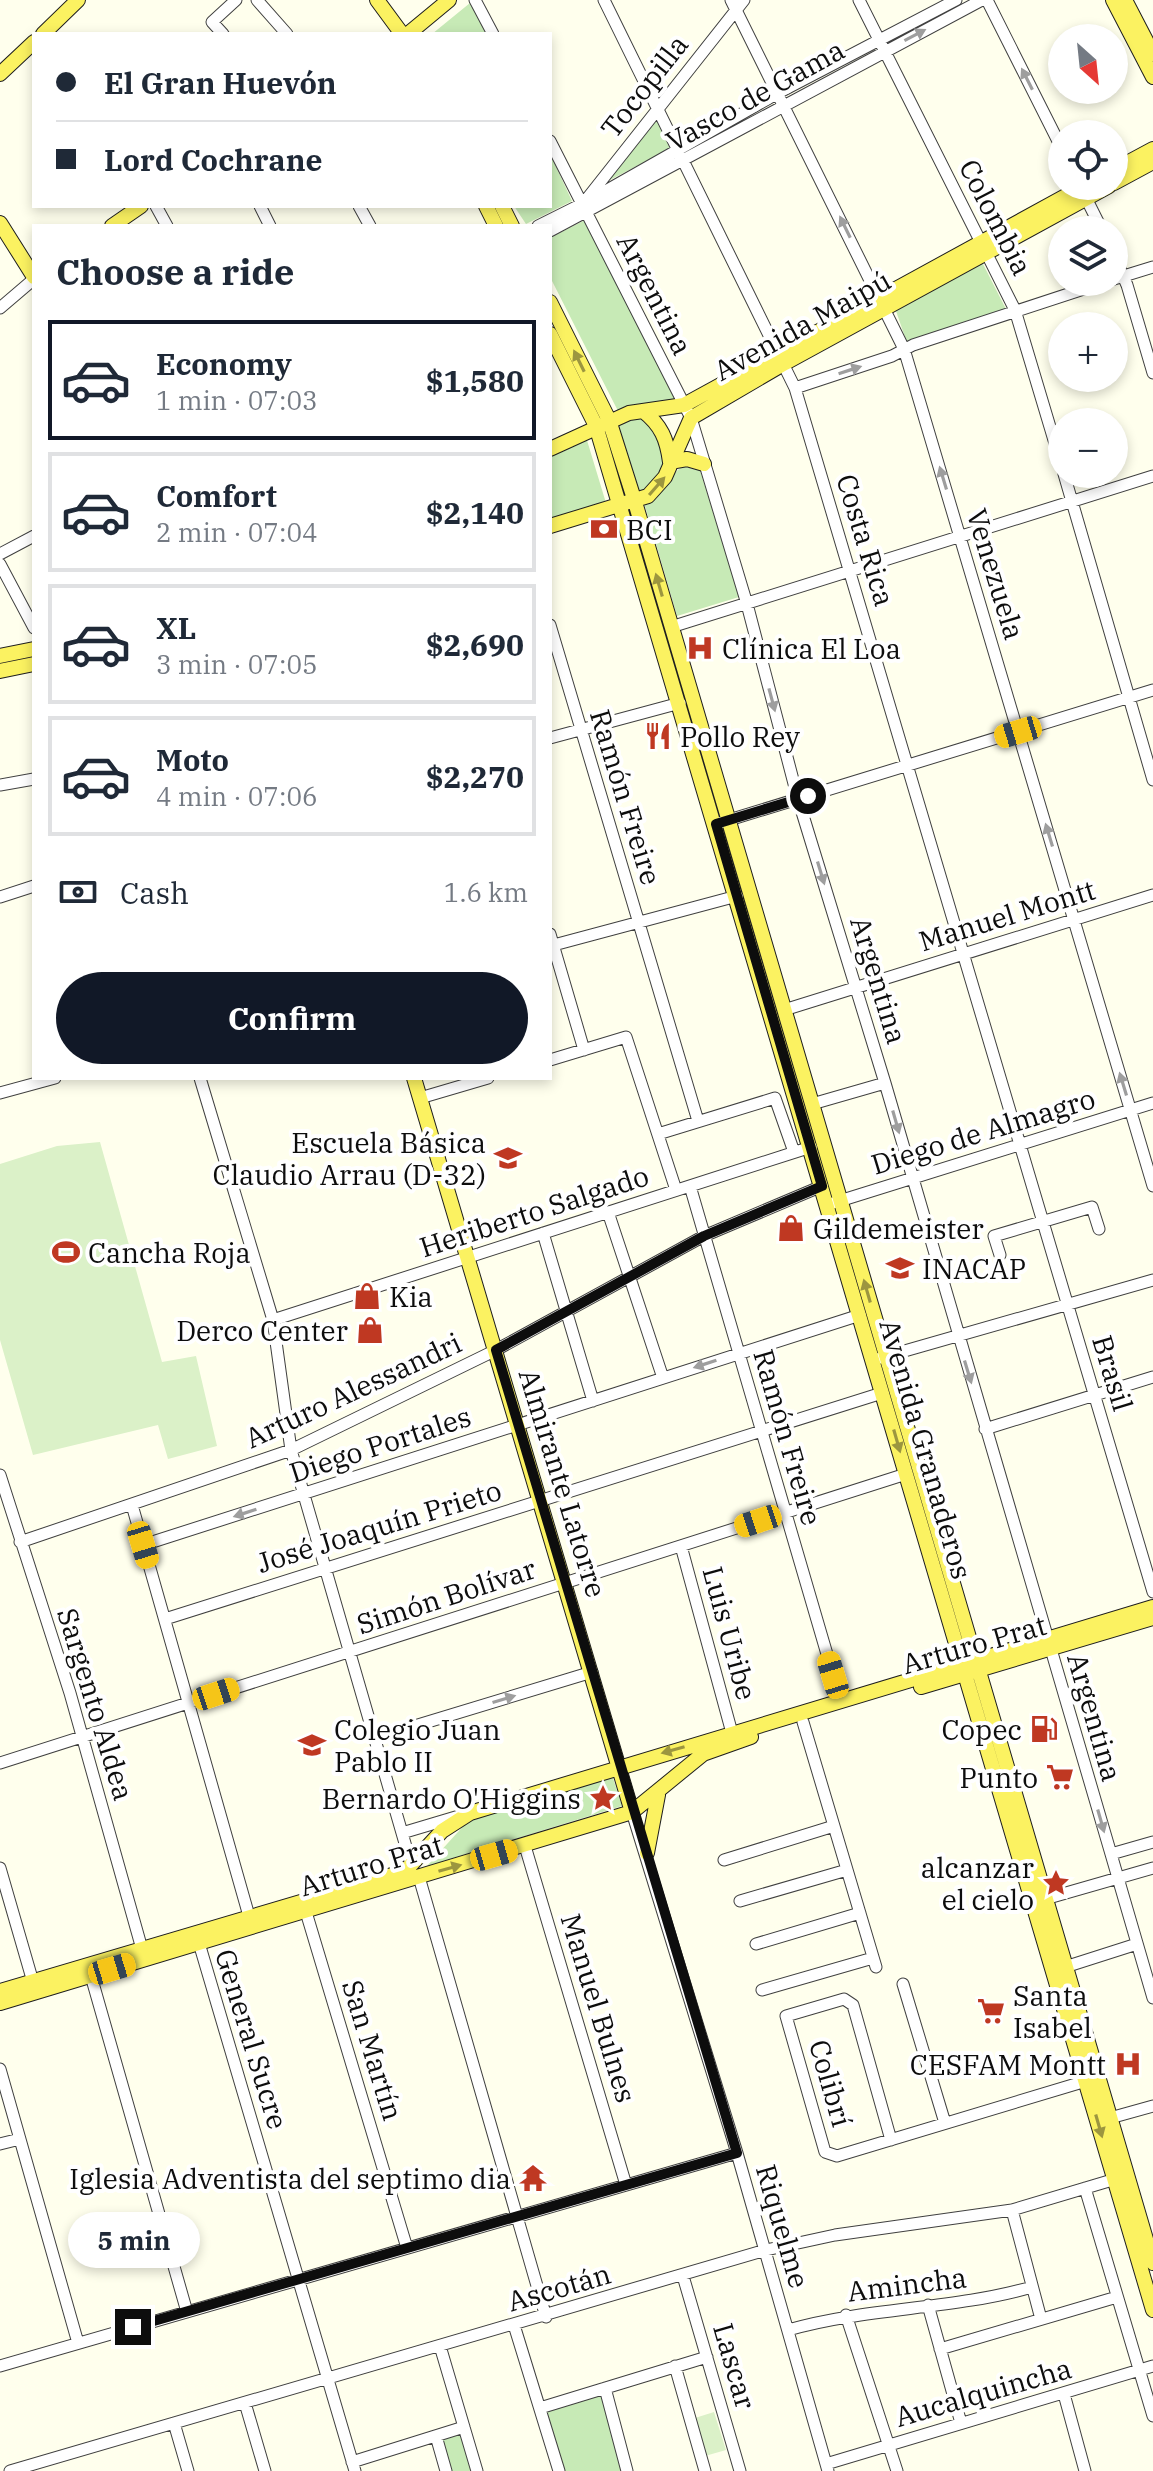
<!DOCTYPE html>
<html lang="en">
<head>
<meta charset="utf-8">
<style>
  body { margin:0; font-family:"IBM Plex Serif",serif; background:#f2f2f3; color:#1f2937; height:100vh; display:flex; flex-direction:column; font-size:30px; white-space:nowrap }
  * { box-sizing:border-box; margin:0 }
  p { font-size:26px; color:#747a83 }
  .icon { flex:none; width:44px; height:44px; fill:none; stroke:currentColor; stroke-width:2; stroke-linecap:round; stroke-linejoin:round }
  .map { position:relative; flex:1; overflow:hidden }
  .drawer { position:absolute; left:32px; top:224px; width:520px; height:856px; display:flex; flex-direction:column; background:#fff; border-radius:0px; box-shadow:0 4px 12px #0003 }
  .drawer>* { flex:none }
  .hud { position:absolute; left:32px; top:32px; width:520px; height:176px; border-radius:0px; box-shadow:0 4px 12px #0003; display:grid; align-content:center; height:176px; padding:0 24px; background:#fff }
  .needle { width:52px; rotate:153deg }
  .buttons { position:absolute; left:1048px; top:24px; display:grid; gap:16px }
  .buttons a { display:grid; place-items:center; width:80px; height:80px; border-radius:50%; background:#fff; box-shadow:0 4px 12px #0003; font-size:40px }
  .end { position:absolute; width:36px; height:36px; margin:-18px; border:10px solid #0d0d0d; background:#fff; box-shadow:0 0 0 4px #fff }
  .from { border-radius:50% }
  .bubble { position:absolute; height:56px; border-radius:28px; background:#fff; box-shadow:0 4px 12px #0003; font-size:26px; font-weight:700; line-height:56px; text-align:center }
  .car { position:absolute; width:24px; height:48px; margin:-24px -12px; border-radius:10px; box-shadow:0 0 6px 2px #0007; background:linear-gradient(#f5c518 24%,#345 0 40%,#f5c518 0 76%,#345 0 86%,#f5c518 0) }
  .hud b { display:flex; align-items:center; gap:28px; height:76px; font-size:30px }
  .hud b+b { border-top:2px solid #e0e1e3 }
  .hud i { width:20px; height:20px; background:#1f2937 }
  ul { padding:0; list-style:none }
  li { display:flex; align-items:center; gap:24px; height:120px; margin:0 16px 12px; padding:0 8px; border:4px solid #e0e1e3; border-radius:0px }
  li div { flex:1 }
  li b { display:block; font-size:30px }
  li em { font-style:normal; font-weight:700 }
  li.active { border-color:#111827 }
  li>.icon { width:72px; height:72px; stroke-width:1.5 }
  h2 { padding:0 24px; font-size:36px; line-height:96px }
  .pay { display:flex; align-items:center; gap:20px; height:88px; padding:0 24px; font-size:30px }
  .pay p { margin-inline-start:auto }
  .primary-button { display:flex; gap:16px; margin-top:auto; padding:16px 24px }
  .primary-button a { flex:1; height:92px; border-radius:48px; background:#111827; color:#fff; font-size:32px; font-weight:700; line-height:92px; text-align:center }
  .map>svg:first-child { display:block }
  .green { fill:#c7eab6 }
  .pitch { fill:#dbf1c8 }
  .lines { fill:none; stroke-linecap:round; stroke-linejoin:round }
  .minor-casing { stroke:#404040; stroke-width:13 }
  .major-casing { stroke:#1e1e1e; stroke-width:16 }
  .minor { stroke:#fff; stroke-width:11 }
  .major { stroke:#fbf261; stroke-width:14 }
  .oneway { fill:#9e9e9e }
  .oneway2 { fill:#9c963f }
  .route { stroke:#0d0d0d; stroke-width:10 }
  .labels { text-anchor:middle; dominant-baseline:central; stroke-width:8; stroke-linejoin:round; paint-order:stroke }
  .street-label { font-size:28px; fill:#0d0d0d; stroke:#fff }
  .poi-label { font-size:28px; fill:#0d0d0d; stroke:#fff; text-anchor:start }
</style>
</head>
<body>
<div class="map">
<svg width="1153" height="2471" viewBox="0 0 1153 2471">
  <rect width="100%" height="100%" fill="#ffffed"/>
  <path class="green" d="M470 3 487 34H432Z
    M655 117 671 148 608 181Z
    M550 154 572 201 526 224 514 206H550Z
    M585 220 675 398 673 402 618 411 550 277V238Z
    M982 262 1007 311 907 343 896 311Z
    M632 418H643C672 448 671 471 637 496L616 425Z
    M586 437 606 503 550 520V456Z
    M682 466 700 470 739 597 677 616 644 503Z
    M612 1775 622 1806 427 1866 467 1822Z
    M604 2392 623 2471H563L546 2410Z
    M462 2432 474 2471H451L441 2439Z"/>
  <path class="pitch" d="M100 1142 162 1362 196 1356 217 1446 168 1459 158 1425 33 1455 0 1340V1164L57 1146Z
    M714 2412 726 2450 705 2456 695 2418Z"/>
  <g class="lines">
    <g class="minor-casing">
      <path id="minor" d="M257 0 287 34
        M475 0 493 34
        M604 0 795 388 1153 1592
        M731 0 904 349 1153 1186
        M859 0 1015 310 1062 467
        M987 0 1062 149
        M223 34 212 22 236 0
        M550 141 691 418 747 604 798 799 885 1083 1111 1854
        M1084 194 1102 230
        M586 200 744 0
        M156 206 167 226
        M260 206 270 226
        M359 206 370 226
        M538 226 588 201 778 93 956 0
        M550 231 982 0
        M1114 256 1127 285 1153 373
        M1114 279 1153 267
        M0 308 34 279
        M795 388 892 356 913 345 1105 282
        M1064 474 1153 780
        M0 554 34 536
        M0 564 34 628
        M550 625 698 1121
        M671 627 1153 476
        M550 738 680 703
        M0 785 34 779
        M716 824 1153 690
        M0 897 34 886
        M550 934 584 1050
        M550 946 737 896
        M784 1010 1153 895
        M550 1060 626 1037 676 1190
        M200 1078 273 1320 291 1450 411 1864
        M0 1093 55 1078
        M420 1098 488 1078
        M812 1104 885 1083
        M658 1134 775 1098 794 1152
        M690 1186 841 1702
        M833 1203 1153 1103
        M608 1212 663 1378
        M543 1233 593 1401
        M1000 1255 994 1236 1092 1207 1099 1229
        M273 1320 811 1147
        M880 1358 1153 1280
        M985 1429 1153 1377
        M0 1475 70 1693 142 1949
        M132 1505 249 1916
        M20 1542 291 1450 496 1350 704 1236 822 1186
        M143 1545 860 1315
        M681 1546 732 1733
        M165 1619 882 1393
        M803 1722 876 1967
        M375 1738 592 1672
        M0 1763 906 1474
        M632 1812 737 2153 828 2471
        M402 1833 459 1816
        M1153 1842 1111 1854 1153 1998
        M525 1846 626 2185
        M724 1860 834 1826
        M0 1868 33 1982
        M419 1877 546 2317
        M1045 1899 1153 1868
        M740 1901 847 1870
        M306 1912 407 2248
        M199 1943 355 2471
        M756 1944 860 1913
        M1065 1967 1137 1944
        M91 1976 187 2312
        M903 1984 945 2123
        M762 1990 873 1958
        M0 2069 78 2343
        M1110 2118 1153 2106
        M891 2140 853 2005 844 1999 786 2016 825 2152 837 2156 1086 2081
        M0 2144 20 2139
        M1085 2188 1153 2416
        M1012 2210 1041 2319
        M683 2276 740 2471
        M928 2305 961 2423
        M846 2315 897 2471
        M514 2325 559 2471
        M788 2330C868 2307 952 2310 1032 2287
        M440 2346 477 2471
        M940 2349 1117 2297
        M0 2366 737 2153
        M675 2366 705 2471
        M605 2388 627 2471
        M1064 2394 1085 2471
        M245 2403 265 2471
        M540 2408 707 2357
        M174 2423 188 2471
        M436 2436 446 2471
        M352 2462 464 2427
        M826 2464 1153 2366
        M10 2471 766 2250 835 2235 1012 2210 1119 2178"/>
    </g>
    <g class="major-casing">
      <path id="major" d="M377 0 402 34
        M1113 0 1153 77
        M1125 0 1153 54
        M43 34 78 0
        M408 34 449 0
        M0 74 34 42
        M1114 170 1153 149
        M1114 183 1153 162
        M486 206 496 226
        M502 206 512 226
        M0 223 34 277
        M112 226 141 206
        M550 302 609 420 635 502 1153 2263
        M550 334 596 426 1153 2310
        M643 411C661 425 667 439 670 462
        M550 449 629 413 684 405 1084 186
        M670 462 687 459 704 464
        M550 526 648 496 665 477 691 418 785 363 1109 186
        M0 656 34 649
        M0 671 34 664
        M414 1078 632 1812
        M921 1687 1153 1618
        M647 1853 658 1795
        M0 1991 399 1873 409 1867 442 1831 470 1813 1153 1607
        M0 2003 632 1812 703 1754 751 1737"/>
    </g>
    <use href="#minor" class="minor"/>
    <use href="#major" class="major"/>
  </g>
  <defs><path id="oneway-solid" d="M-6-.8H1V-3.2L6.5 0L1 3.2V.8H-6Z" transform="scale(2)"/></defs>
  <g class="oneway">
    <use href="#oneway-solid" transform="translate(915 35) rotate(-28)"/>
    <use href="#oneway-solid" transform="translate(1027 79) rotate(-117)"/>
    <use href="#oneway-solid" transform="translate(845 227) rotate(-116)"/>
    <use href="#oneway-solid" transform="translate(850 370) rotate(-18)"/>
    <use href="#oneway-solid" transform="translate(943 478) rotate(-107)"/>
    <use href="#oneway-solid" transform="translate(772 700) rotate(75)"/>
    <use href="#oneway-solid" transform="translate(1049 835) rotate(-107)"/>
    <use href="#oneway-solid" transform="translate(821 873) rotate(73)"/>
    <use href="#oneway-solid" transform="translate(1123 1084) rotate(-107)"/>
    <use href="#oneway-solid" transform="translate(896 1122) rotate(74)"/>
    <use href="#oneway-solid" transform="translate(705 1364) rotate(162)"/>
    <use href="#oneway-solid" transform="translate(968 1372) rotate(73)"/>
    <use href="#oneway-solid" transform="translate(245 1513) rotate(162)"/>
    <use href="#oneway-solid" transform="translate(504 1699) rotate(-17)"/>
    <use href="#oneway-solid" transform="translate(1101 1821) rotate(74)"/>
  </g>
  <g class="oneway2">
    <use href="#oneway-solid" transform="translate(579 361) rotate(-116)"/>
    <use href="#oneway-solid" transform="translate(657 486) rotate(-49)"/>
    <use href="#oneway-solid" transform="translate(659 585) rotate(-106)"/>
    <use href="#oneway-solid" transform="translate(867 1291) rotate(-106)"/>
    <use href="#oneway-solid" transform="translate(897 1441) rotate(74)"/>
    <use href="#oneway-solid" transform="translate(673 1750) rotate(164)"/>
    <use href="#oneway-solid" transform="translate(450 1868) rotate(-16)"/>
    <use href="#oneway-solid" transform="translate(1099 2126) rotate(74)"/>
  </g>
  <g class="lines">
    <path class="route" d="M133 2327 737 2153 496 1350 704 1236 822 1186 716 824 808 796"/>
  </g>
  <defs>
    <g id="bank-bare" transform="scale(2.16)"><path d="M-6-4H6V4H-6ZM0-2.3a2.3 2.3 0 1 0 0 4.6a2.3 2.3 0 1 0 0-4.6Z" fill="#bf3822" stroke="#fff" stroke-width="2.5" paint-order="stroke"/></g>
    <g id="hospital-bare" transform="scale(2.16)"><path d="M-5-5h3v3.5h4V-5h3V5h-3V1.5h-4V5h-3Z" fill="#bf3822" stroke="#fff" stroke-width="2.5" paint-order="stroke"/></g>
    <g id="restaurant-bare" transform="scale(2.16)"><path d="M-5-6h1v4h1v-4h1v4h1v-4h1v5L-1.5 .5V6h-2V.5L-5-1ZM5-6V6H3V1.5H1.5Q1.5-4 5-6Z" fill="#bf3822" stroke="#fff" stroke-width="2.5" paint-order="stroke"/></g>
    <g id="school-bare" transform="scale(2.16)"><path d="M0-5L7-2L0 1L-7-2ZM-4 1L0 2.5L4 1V4Q0 6-4 4Z" fill="#bf3822" stroke="#fff" stroke-width="2.5" paint-order="stroke"/></g>
    <g id="shop-bare" transform="scale(2.16)"><path d="M-5-2.5h2.3a2.7 3.5 0 0 1 5.4 0H5L5.5 6h-11ZM-1.5-2.5h3a1.5 2.3 0 0 0-3 0Z" fill="#bf3822" stroke="#fff" stroke-width="2.5" paint-order="stroke"/></g>
    <g id="stadium-bare" transform="scale(2.16)"><path d="M0-5a6.5 5 0 1 0 0 10a6.5 5 0 1 0 0-10ZM-3.5-1.8h7v3.6h-7Z" fill="#bf3822" stroke="#fff" stroke-width="2.5" paint-order="stroke"/></g>
    <g id="university-bare" transform="scale(2.16)"><path d="M0-5L7-2L0 1L-7-2ZM-4 1L0 2.5L4 1V4Q0 6-4 4Z" fill="#bf3822" stroke="#fff" stroke-width="2.5" paint-order="stroke"/></g>
    <g id="fuel-bare" transform="scale(2.16)"><path d="M-5.5-6h7V0h2V4h1.3V-2.5L3-4.5l.8-.8L6-3V5H2.5V1h-1V6h-7ZM-4.2-4.7v3.2H.2V-4.7Z" fill="#bf3822" stroke="#fff" stroke-width="2.5" paint-order="stroke"/></g>
    <g id="supermarket-bare" transform="scale(2.16)"><path d="M-6-5.5h2.5l.6 2H6L4.5 2H-2.5L-4.4-4H-6ZM-1.5 3.2a1.3 1.3 0 1 0 .1 0ZM3 3.2a1.3 1.3 0 1 0 .1 0Z" fill="#bf3822" stroke="#fff" stroke-width="2.5" paint-order="stroke"/></g>
    <g id="sight-bare" transform="scale(2.16)"><path d="M0-6L1.8-2.2L6-1.7L2.9 1.2L3.7 5.4L0 3.3L-3.7 5.4L-2.9 1.2L-6-1.7L-1.8-2.2Z" fill="#bf3822" stroke="#fff" stroke-width="2.5" paint-order="stroke"/></g>
    <g id="temple-bare" transform="scale(2.16)"><path d="M0-6L5-2H3V0L6.5 2.5H4V6H1.5V3h-3V6H-4V2.5H-6.5L-3 0V-2H-5Z" fill="#bf3822" stroke="#fff" stroke-width="2.5" paint-order="stroke"/></g>
  </defs>
  <g fill-rule="evenodd">
    <use href="#bank-bare" x="604" y="529"/>
    <use href="#hospital-bare" x="700" y="648"/>
    <use href="#restaurant-bare" x="658" y="736"/>
    <use href="#school-bare" x="508" y="1158"/>
    <use href="#shop-bare" x="791" y="1228"/>
    <use href="#stadium-bare" x="66" y="1252"/>
    <use href="#university-bare" x="900" y="1268"/>
    <use href="#shop-bare" x="367" y="1296"/>
    <use href="#shop-bare" x="370" y="1330"/>
    <use href="#fuel-bare" x="1044" y="1729"/>
    <use href="#school-bare" x="312" y="1745"/>
    <use href="#supermarket-bare" x="1060" y="1777"/>
    <use href="#sight-bare" x="603" y="1798"/>
    <use href="#sight-bare" x="1056" y="1883"/>
    <use href="#supermarket-bare" x="991" y="2011"/>
    <use href="#hospital-bare" x="1128" y="2064"/>
    <use href="#temple-bare" x="533" y="2178"/>
  </g>
  <g class="labels">
    <g class="street-label">
      <text transform="translate(644 86) rotate(-52)">Tocopilla</text>
      <text transform="translate(755 95) rotate(-29)">Vasco de Gama</text>
      <text transform="translate(996 217) rotate(63)">Colombia</text>
      <text transform="translate(655 294) rotate(63)">Argentina</text>
      <text transform="translate(802 325) rotate(-29)">Avenida Maipú</text>
      <text transform="translate(866 540) rotate(73)">Costa Rica</text>
      <text transform="translate(996 574) rotate(73)">Venezuela</text>
      <text transform="translate(626 797) rotate(73)">Ramón Freire</text>
      <text transform="translate(1007 915) rotate(-17)">Manuel Montt</text>
      <text transform="translate(879 980) rotate(73)">Argentina</text>
      <text transform="translate(983 1131) rotate(-17)">Diego de Almagro</text>
      <text transform="translate(534 1211) rotate(-18)">Heriberto Salgado</text>
      <text transform="translate(1113 1373) rotate(73)">Brasil</text>
      <text transform="translate(353 1390) rotate(-25)">Arturo Alessandri</text>
      <text transform="translate(788 1437) rotate(74)">Ramón Freire</text>
      <text transform="translate(380 1444) rotate(-18)">Diego Portales</text>
      <text transform="translate(926 1449) rotate(74)">Avenida Granaderos</text>
      <text transform="translate(563 1483) rotate(73)">Almirante Latorre</text>
      <text transform="translate(379 1526) rotate(-17)">José Joaquín Prieto</text>
      <text transform="translate(446 1596) rotate(-18)">Simón Bolívar</text>
      <text transform="translate(730 1633) rotate(75)">Luis Uribe</text>
      <text transform="translate(974 1644) rotate(-16)">Arturo Prat</text>
      <text transform="translate(96 1704) rotate(73)">Sargento Aldea</text>
      <text transform="translate(1095 1717) rotate(74)">Argentina</text>
      <text transform="translate(371 1865) rotate(-17)">Arturo Prat</text>
      <text transform="translate(599 2008) rotate(73)">Manuel Bulnes</text>
      <text transform="translate(252 2039) rotate(73)">General Sucre</text>
      <text transform="translate(373 2050) rotate(73)">San Martín</text>
      <text transform="translate(831 2083) rotate(74)">Colibrí</text>
      <text transform="translate(783 2226) rotate(74)">Riquelme</text>
      <text transform="translate(907 2284) rotate(-7)">Amincha</text>
      <text transform="translate(559 2287) rotate(-16)">Ascotán</text>
      <text transform="translate(735 2366) rotate(74)">Lascar</text>
      <text transform="translate(983 2392) rotate(-16)">Aucalquincha</text>
    </g>
    <g class="poi-label">
      <text x="626" y="529">BCI</text>
      <text x="722" y="648">Clínica El Loa</text>
      <text x="680" y="736">Pollo Rey</text>
      <text x="486" y="1142" text-anchor="end">Escuela Básica<tspan x="486" dy="32">Claudio Arrau (D-32)</tspan></text>
      <text x="813" y="1228">Gildemeister</text>
      <text x="88" y="1252">Cancha Roja</text>
      <text x="922" y="1268">INACAP</text>
      <text x="389" y="1296">Kia</text>
      <text x="348" y="1330" text-anchor="end">Derco Center</text>
      <text x="334" y="1729">Colegio Juan<tspan x="334" dy="32">Pablo II</tspan></text>
      <text x="1022" y="1729" text-anchor="end">Copec</text>
      <text x="1038" y="1777" text-anchor="end">Punto</text>
      <text x="581" y="1798" text-anchor="end">Bernardo O'Higgins</text>
      <text x="1034" y="1867" text-anchor="end">alcanzar<tspan x="1034" dy="32">el cielo</tspan></text>
      <text x="1013" y="1995">Santa<tspan x="1013" dy="32">Isabel</tspan></text>
      <text x="1106" y="2064" text-anchor="end">CESFAM Montt</text>
      <text x="511" y="2178" text-anchor="end">Iglesia Adventista del septimo dia</text>
    </g>
  </g>
</svg>
<div class="buttons">
<a><svg class="needle" viewBox="-14 -14 28 28"><path d="M0-13l5 13h-10z" fill="#e53935"/><path d="M0 13l5-13h-10z" fill="#747a83"/></svg></a>
<a><svg class="icon" aria-label="locate" viewBox="0 0 24 24"><circle cx="12" cy="12" r="6"/><path d="M12 2v4M12 18v4M2 12h4M18 12h4"/></svg></a>
<a><svg class="icon" aria-label="layers" viewBox="0 0 24 24"><path d="M12 4l9 5-9 5-9-5zM3 14l9 5 9-5"/></svg></a>
<a>+</a>
<a>−</a>
</div>
<i class="end from" style="left:808px;top:796px"></i>
<i class="end" style="left:133px;top:2327px"></i>
<div class="bubble" style="left:68px;top:2212px;width:132px">5 min</div>
<i class="car" style="left:1018px;top:732px;rotate:253deg"></i>
<i class="car" style="left:758px;top:1521px;rotate:252deg"></i>
<i class="car" style="left:143px;top:1545px;rotate:163deg"></i>
<i class="car" style="left:833px;top:1675px;rotate:343deg"></i>
<i class="car" style="left:216px;top:1694px;rotate:72deg"></i>
<i class="car" style="left:494px;top:1855px;rotate:74deg"></i>
<i class="car" style="left:112px;top:1969px;rotate:73deg"></i>
<div class="hud">
<b><i class="from"></i>El Gran Huevón</b>
<b><i></i>Lord Cochrane</b>
</div>
<section class="drawer">
<h2>Choose a ride</h2>
<ul>
<li class="active"><svg class="icon" aria-label="car" viewBox="0 0 24 24"><path d="M5 17H2v-5l4-1 3-4h7l3 4 3 1v5h-3M9 17h6M6 11h13"/><circle cx="7" cy="17" r="2"/><circle cx="17" cy="17" r="2"/></svg><div><b>Economy</b><p>1 min · 07:03</p></div><em>$1,580</em></li>
<li><svg class="icon" aria-label="car" viewBox="0 0 24 24"><path d="M5 17H2v-5l4-1 3-4h7l3 4 3 1v5h-3M9 17h6M6 11h13"/><circle cx="7" cy="17" r="2"/><circle cx="17" cy="17" r="2"/></svg><div><b>Comfort</b><p>2 min · 07:04</p></div><em>$2,140</em></li>
<li><svg class="icon" aria-label="car" viewBox="0 0 24 24"><path d="M5 17H2v-5l4-1 3-4h7l3 4 3 1v5h-3M9 17h6M6 11h13"/><circle cx="7" cy="17" r="2"/><circle cx="17" cy="17" r="2"/></svg><div><b>XL</b><p>3 min · 07:05</p></div><em>$2,690</em></li>
<li><svg class="icon" aria-label="car" viewBox="0 0 24 24"><path d="M5 17H2v-5l4-1 3-4h7l3 4 3 1v5h-3M9 17h6M6 11h13"/><circle cx="7" cy="17" r="2"/><circle cx="17" cy="17" r="2"/></svg><div><b>Moto</b><p>4 min · 07:06</p></div><em>$2,270</em></li>
</ul>
<div class="pay"><svg class="icon" aria-label="cash" viewBox="0 0 24 24"><path d="M3 7h18v10H3z"/><circle cx="12" cy="12" r="2"/></svg>Cash<p>1.6 km</p></div>
<div class="primary-button"><a>Confirm</a></div>
</section>
</div>
</body>
</html>
